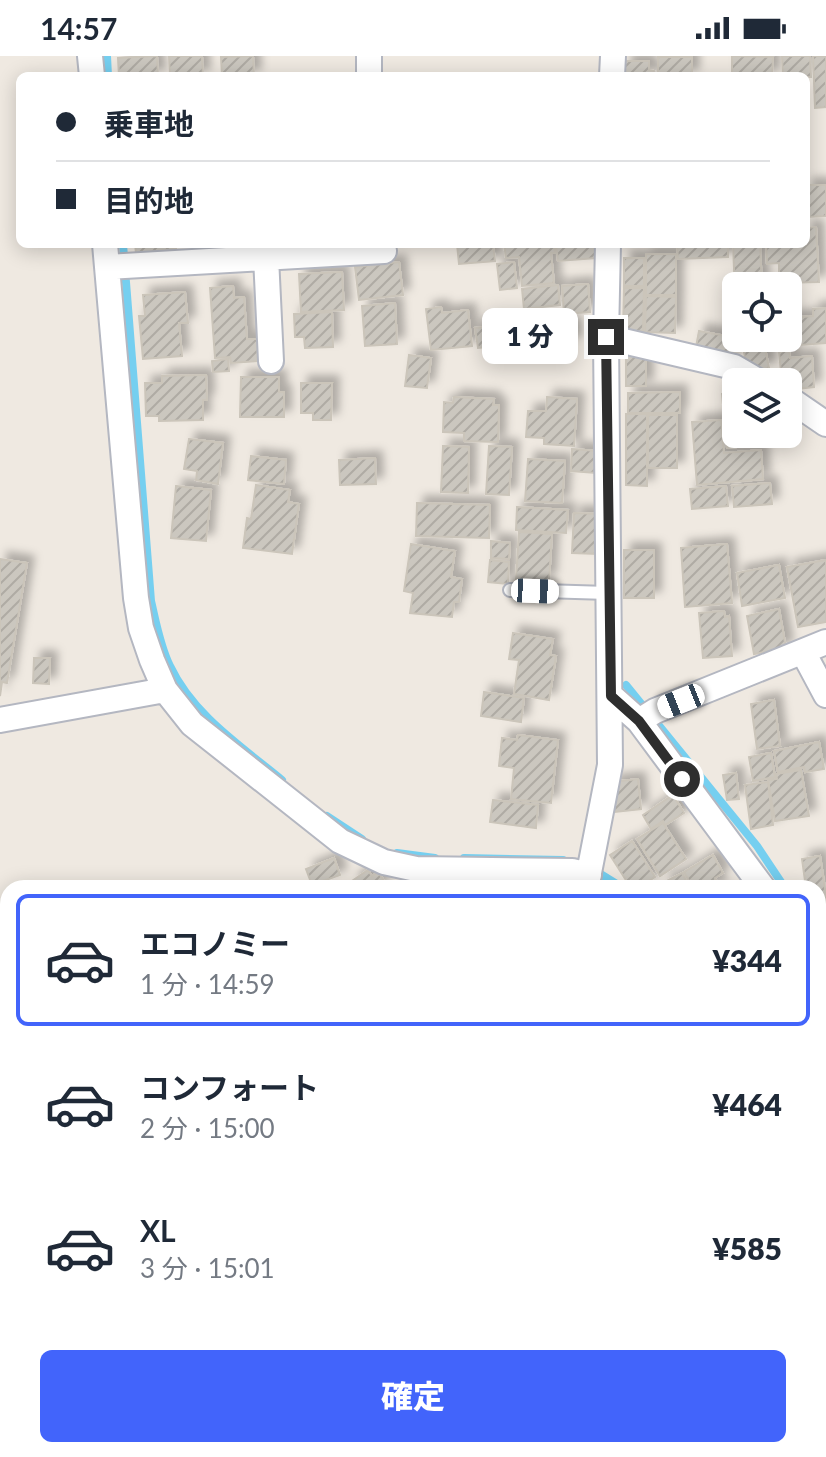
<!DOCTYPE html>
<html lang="ja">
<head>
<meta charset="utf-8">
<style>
  body { margin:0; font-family:Lato,"Noto Sans JP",sans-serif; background:#f6f6f7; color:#1f2937; height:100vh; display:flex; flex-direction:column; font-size:30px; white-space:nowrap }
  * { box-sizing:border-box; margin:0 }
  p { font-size:26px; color:#747a83 }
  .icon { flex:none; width:44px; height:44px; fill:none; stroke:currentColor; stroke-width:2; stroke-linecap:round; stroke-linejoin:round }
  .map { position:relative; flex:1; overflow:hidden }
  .sheet { position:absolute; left:0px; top:824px; width:826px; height:578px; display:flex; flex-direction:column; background:#fff; border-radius:24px 24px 0 0; box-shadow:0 4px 20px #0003 }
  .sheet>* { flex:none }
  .banner { position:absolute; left:16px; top:16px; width:794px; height:176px; border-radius:12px; box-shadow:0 4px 20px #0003; display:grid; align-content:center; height:176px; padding:0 40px; background:#fff }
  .buttons { position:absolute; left:722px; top:216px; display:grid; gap:16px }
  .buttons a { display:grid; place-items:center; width:80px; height:80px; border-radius:12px; background:#fff; box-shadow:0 4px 20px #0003; font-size:40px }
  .end { position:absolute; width:36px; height:36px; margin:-18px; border:10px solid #2e2e2e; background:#fff; box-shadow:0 0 0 4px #fff }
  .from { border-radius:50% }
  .bubble { position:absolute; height:56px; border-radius:12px; background:#fff; box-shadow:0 4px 20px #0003; font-size:26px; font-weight:800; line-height:56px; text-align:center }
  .car { position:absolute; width:24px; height:48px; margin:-24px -12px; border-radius:10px; box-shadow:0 0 6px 2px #0007; background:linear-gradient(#fff 24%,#345 0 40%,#fff 0 76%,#345 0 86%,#fff 0) }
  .banner b { display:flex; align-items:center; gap:28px; height:76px; font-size:30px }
  .banner b+b { border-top:2px solid #e0e1e3 }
  .banner i { width:20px; height:20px; background:#1f2937 }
  ul { padding:14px 0 0; list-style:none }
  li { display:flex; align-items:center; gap:24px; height:132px; margin:0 16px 12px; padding:0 24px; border:4px solid transparent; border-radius:12px }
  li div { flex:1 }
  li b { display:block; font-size:30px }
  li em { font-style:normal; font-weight:800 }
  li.on { border-color:#4264fb }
  li>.icon { width:72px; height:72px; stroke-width:1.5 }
  .cta { display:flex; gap:16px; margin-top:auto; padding:16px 40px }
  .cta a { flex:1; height:92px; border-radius:12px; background:#4264fb; color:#fff; font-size:32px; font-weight:800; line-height:92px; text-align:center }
  .status { display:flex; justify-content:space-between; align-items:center; height:56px; padding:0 40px; background:#fff; direction:ltr }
  .status svg { height:22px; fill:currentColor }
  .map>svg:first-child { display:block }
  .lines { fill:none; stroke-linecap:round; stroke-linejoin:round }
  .stream { stroke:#75cff0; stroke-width:8 }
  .building { fill:url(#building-hatch); stroke:#cbc5ba; stroke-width:2; filter:url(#shadow) }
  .lane-casing { stroke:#b4b7c1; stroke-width:16 }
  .street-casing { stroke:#b4b7c1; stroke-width:28 }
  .secondary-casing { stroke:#b4b7c1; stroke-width:38 }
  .lane { stroke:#fff; stroke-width:12 }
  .street { stroke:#fff; stroke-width:24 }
  .secondary { stroke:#fff; stroke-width:34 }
  .route { stroke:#2e2e2e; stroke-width:10 }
</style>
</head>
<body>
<div class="status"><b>14:57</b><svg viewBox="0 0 49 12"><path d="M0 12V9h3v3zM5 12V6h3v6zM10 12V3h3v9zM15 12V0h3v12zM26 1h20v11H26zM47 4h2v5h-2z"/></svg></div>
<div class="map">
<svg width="826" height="1401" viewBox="0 0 826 1401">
  <defs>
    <pattern id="building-hatch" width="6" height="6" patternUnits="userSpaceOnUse" patternTransform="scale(2)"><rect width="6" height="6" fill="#cbc7bf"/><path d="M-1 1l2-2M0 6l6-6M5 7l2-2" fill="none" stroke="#afaba4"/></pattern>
    <filter id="shadow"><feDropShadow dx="7" dy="-7" stdDeviation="4" flood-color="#0004"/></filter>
  </defs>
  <rect width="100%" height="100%" fill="#efe9e1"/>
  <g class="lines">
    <path class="stream" d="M107 0 108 20
      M123 188 151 545C156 566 160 590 170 610 193 659 241 690 282 724
      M626 629 757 790 785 832
      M327 760 362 783
      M397 797 435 802
      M464 802 563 804
      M594 814 623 832
      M818 883 826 895
      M0 1352 8 1362
      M34 1394 39 1401
      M787 1394 788 1401"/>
  </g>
  <path class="building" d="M157 0 158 20H119L118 2Z
    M169 0H202L203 20H170Z
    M253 0 254 20H222L221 1Z
    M732 0 773 1 772 20H732Z
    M782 0H810L811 21 783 20Z
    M813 0H826V51L815 52Z
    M658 1H692V20H658Z
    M625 5H649V14L654 15 653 20H625Z
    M806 129H826V160L806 161Z
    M816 171 819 226 779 227V207L767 208 766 188H806V172Z
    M135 188H176V193L136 197Z
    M195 188H227V197L195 196Z
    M457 188H493L495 205 459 208Z
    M504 188H554L555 197H551L554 227 522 230 519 201 506 202Z
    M556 188H594L596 202 558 205Z
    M677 188H728V201L678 203Z
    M733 188H760L762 230H736L735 238Z
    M646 198H676V239H646Z
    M624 202H644V230H624Z
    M399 206 403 239 359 244 355 211Z
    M514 206 517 232 500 234 497 208Z
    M342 216 344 254 301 256 299 218Z
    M588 228 590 256 564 258 562 230Z
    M558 229 560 249 524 253 522 233Z
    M233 230 234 242 244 241 247 283H257L258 305 231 307 230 301 215 302 210 232Z
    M624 232H644L643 275H623Z
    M185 236 188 267H179L182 300 143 303 139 260H145L143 239Z
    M646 240 676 241 675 277 645 276Z
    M395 247 397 288 365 290 362 250Z
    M441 251 442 257 468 254 472 290 431 294 426 253Z
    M826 252V287L773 291V282H788V262L813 260V253Z
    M332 256 333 291 305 292 304 281H295L294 258Z
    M526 267 528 287 478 292 475 272Z
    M545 268H574V287H545Z
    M699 275 737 282 732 304 695 296Z
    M741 282H763L769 312 748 316Z
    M789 294 790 302 812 300 814 331 788 334V326H782L779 296Z
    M409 299 431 302 427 332 405 330Z
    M626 299H646V330H626Z
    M228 303 229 315 213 316 212 305Z
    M206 319 207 344H203V364L159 365V360H146L145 327H162V320Z
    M241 321H279V336H284V361H240Z
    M301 327H332L331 364H313V357H301Z
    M680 336V357H628V337Z
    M736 337V378H770L771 388 727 392 722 338Z
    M454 341 494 343 493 349H499L498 386 464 385V377L443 376 444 346 453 347Z
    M547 341 577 343 574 390 544 388V382L526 381 528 355H546Z
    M626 358H647V430L626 429Z
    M648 359H677V412H648Z
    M721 364 724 397 761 394 763 423 697 429 692 366Z
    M189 383 223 387 218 428 196 424 197 415 184 413Z
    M443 390 469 391 468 437 441 436Z
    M489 390 512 391 509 439 486 438Z
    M572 393 597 395 596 417 571 415Z
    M251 400 286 404 284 428 248 424Z
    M375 402 376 428 340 429 339 404Z
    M528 403 565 405 562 447 525 445Z
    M770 427 772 448 734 451 732 430Z
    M256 429 290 434 288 446 299 448 292 498 243 492 247 462 251 463Z
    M176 430 211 434 206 485 171 482Z
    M726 430 728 450 692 453 690 433Z
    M417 447 490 449 489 482 416 480Z
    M517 451 568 454 566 477 516 474Z
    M574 457 601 458 598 498 572 497Z
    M519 476 552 478 549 525 516 523Z
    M491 485 510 487 509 503 491 502Z
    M411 488 455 495 451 521 462 523 459 546H454L452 561 410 557 413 537 404 535Z
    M727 488 732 547 685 551 681 492Z
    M624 494H654V542H624Z
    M0 503 27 507 7 627 2 626 0 640Z
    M490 504 509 506 508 528 488 526Z
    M826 504V566L798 571 787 511Z
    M779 509 785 542 742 550 737 517Z
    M779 553 786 592 754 598 747 560Z
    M724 555 725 561 729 560 732 600 703 602 699 557Z
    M513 577 553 583 550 599 556 600 549 644 514 638 519 604 509 603Z
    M34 602H50L49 628 33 627Z
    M484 636 524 642 521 666 481 660Z
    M774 644 780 690 757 693 751 648Z
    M518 679 558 684 551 747 511 743 514 712 499 710 502 682 517 684Z
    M819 686 824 713 805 716 804 711 778 716 774 695Z
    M771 697 775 721 753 725 749 701Z
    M801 714 809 760 775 765 768 724 777 723 776 718Z
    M736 717 739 743 727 744 723 719Z
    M638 723 641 753 615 756 611 726Z
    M768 726 773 769 751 773 745 729Z
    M673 739 684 757 665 769 663 765 651 773 643 759Z
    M493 744 538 749 536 772 490 766Z
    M663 767 686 803 660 820 637 783Z
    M632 785 655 821 638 832H631L610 799Z
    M713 799 723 817 715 822 720 832H693L684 816Z
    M820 800 826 839V861L818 863V832H806L802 803Z
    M334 802 340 819 312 829 306 813Z
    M368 814 372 820 378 816 385 826 377 832H357L352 825Z
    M682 817 690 832H666L663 827Z
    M455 824 456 832H407L406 825Z
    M553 824V832H508V826Z
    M824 1252 826 1286 818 1287V1253Z
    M826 1293V1395L795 1399V1394H818V1294Z
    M682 1394H719L715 1401H678Z"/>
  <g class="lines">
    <g class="lane-casing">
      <path id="lane" d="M510 534 608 537"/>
    </g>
    <g class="street-casing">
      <path id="street" d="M90 0 92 20
        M369 0V20
        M612 20 613 0
        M105 188 136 542 141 572 152 604 165 634 192 668 340 785 384 806 416 813 572 815 589 819
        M266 201 271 305
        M107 211 384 195
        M606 281 734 311 760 326
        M788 342 826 368
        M803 596 826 639
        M611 640 639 665 763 832
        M0 664 165 634
        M639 665 655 655 826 586
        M586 832 610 709 606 281 608 188
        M818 906 826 917
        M138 1401 140 1394
        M400 1401 402 1394"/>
    </g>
    <g class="secondary-casing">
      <path id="secondary" d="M0 1398 3 1401"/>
    </g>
    <use href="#lane" class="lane"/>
    <use href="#street" class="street"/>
    <use href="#secondary" class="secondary"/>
  </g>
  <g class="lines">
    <path class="route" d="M606 281 611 640 639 665 682 723"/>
  </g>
</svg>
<div class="buttons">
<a><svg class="icon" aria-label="locate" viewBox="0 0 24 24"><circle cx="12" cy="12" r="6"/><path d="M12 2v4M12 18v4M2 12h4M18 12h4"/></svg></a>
<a><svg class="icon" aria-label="layers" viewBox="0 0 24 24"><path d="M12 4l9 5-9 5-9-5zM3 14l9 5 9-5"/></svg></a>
</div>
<i class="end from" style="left:682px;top:723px"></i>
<i class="end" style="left:606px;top:281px"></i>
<div class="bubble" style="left:482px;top:252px;width:96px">1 分</div>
<i class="car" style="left:535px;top:535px;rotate:92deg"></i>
<i class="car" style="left:681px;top:645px;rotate:248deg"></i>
<div class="banner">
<b><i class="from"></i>乗車地</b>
<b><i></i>目的地</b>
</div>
<section class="sheet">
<ul>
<li class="on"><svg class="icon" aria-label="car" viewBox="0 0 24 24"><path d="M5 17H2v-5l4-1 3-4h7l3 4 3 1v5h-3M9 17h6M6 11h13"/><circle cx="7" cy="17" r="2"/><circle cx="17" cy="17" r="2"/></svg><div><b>エコノミー</b><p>1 分 · 14:59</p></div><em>¥344</em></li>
<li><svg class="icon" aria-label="car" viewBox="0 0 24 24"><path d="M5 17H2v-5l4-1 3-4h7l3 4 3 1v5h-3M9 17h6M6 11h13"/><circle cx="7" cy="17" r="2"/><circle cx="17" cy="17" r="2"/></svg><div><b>コンフォート</b><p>2 分 · 15:00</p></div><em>¥464</em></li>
<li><svg class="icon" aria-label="car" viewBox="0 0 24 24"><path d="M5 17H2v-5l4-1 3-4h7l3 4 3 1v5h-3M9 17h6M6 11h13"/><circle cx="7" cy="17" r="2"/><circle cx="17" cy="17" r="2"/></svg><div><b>XL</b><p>3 分 · 15:01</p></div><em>¥585</em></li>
</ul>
<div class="cta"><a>確定</a></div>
</section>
</div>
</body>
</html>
